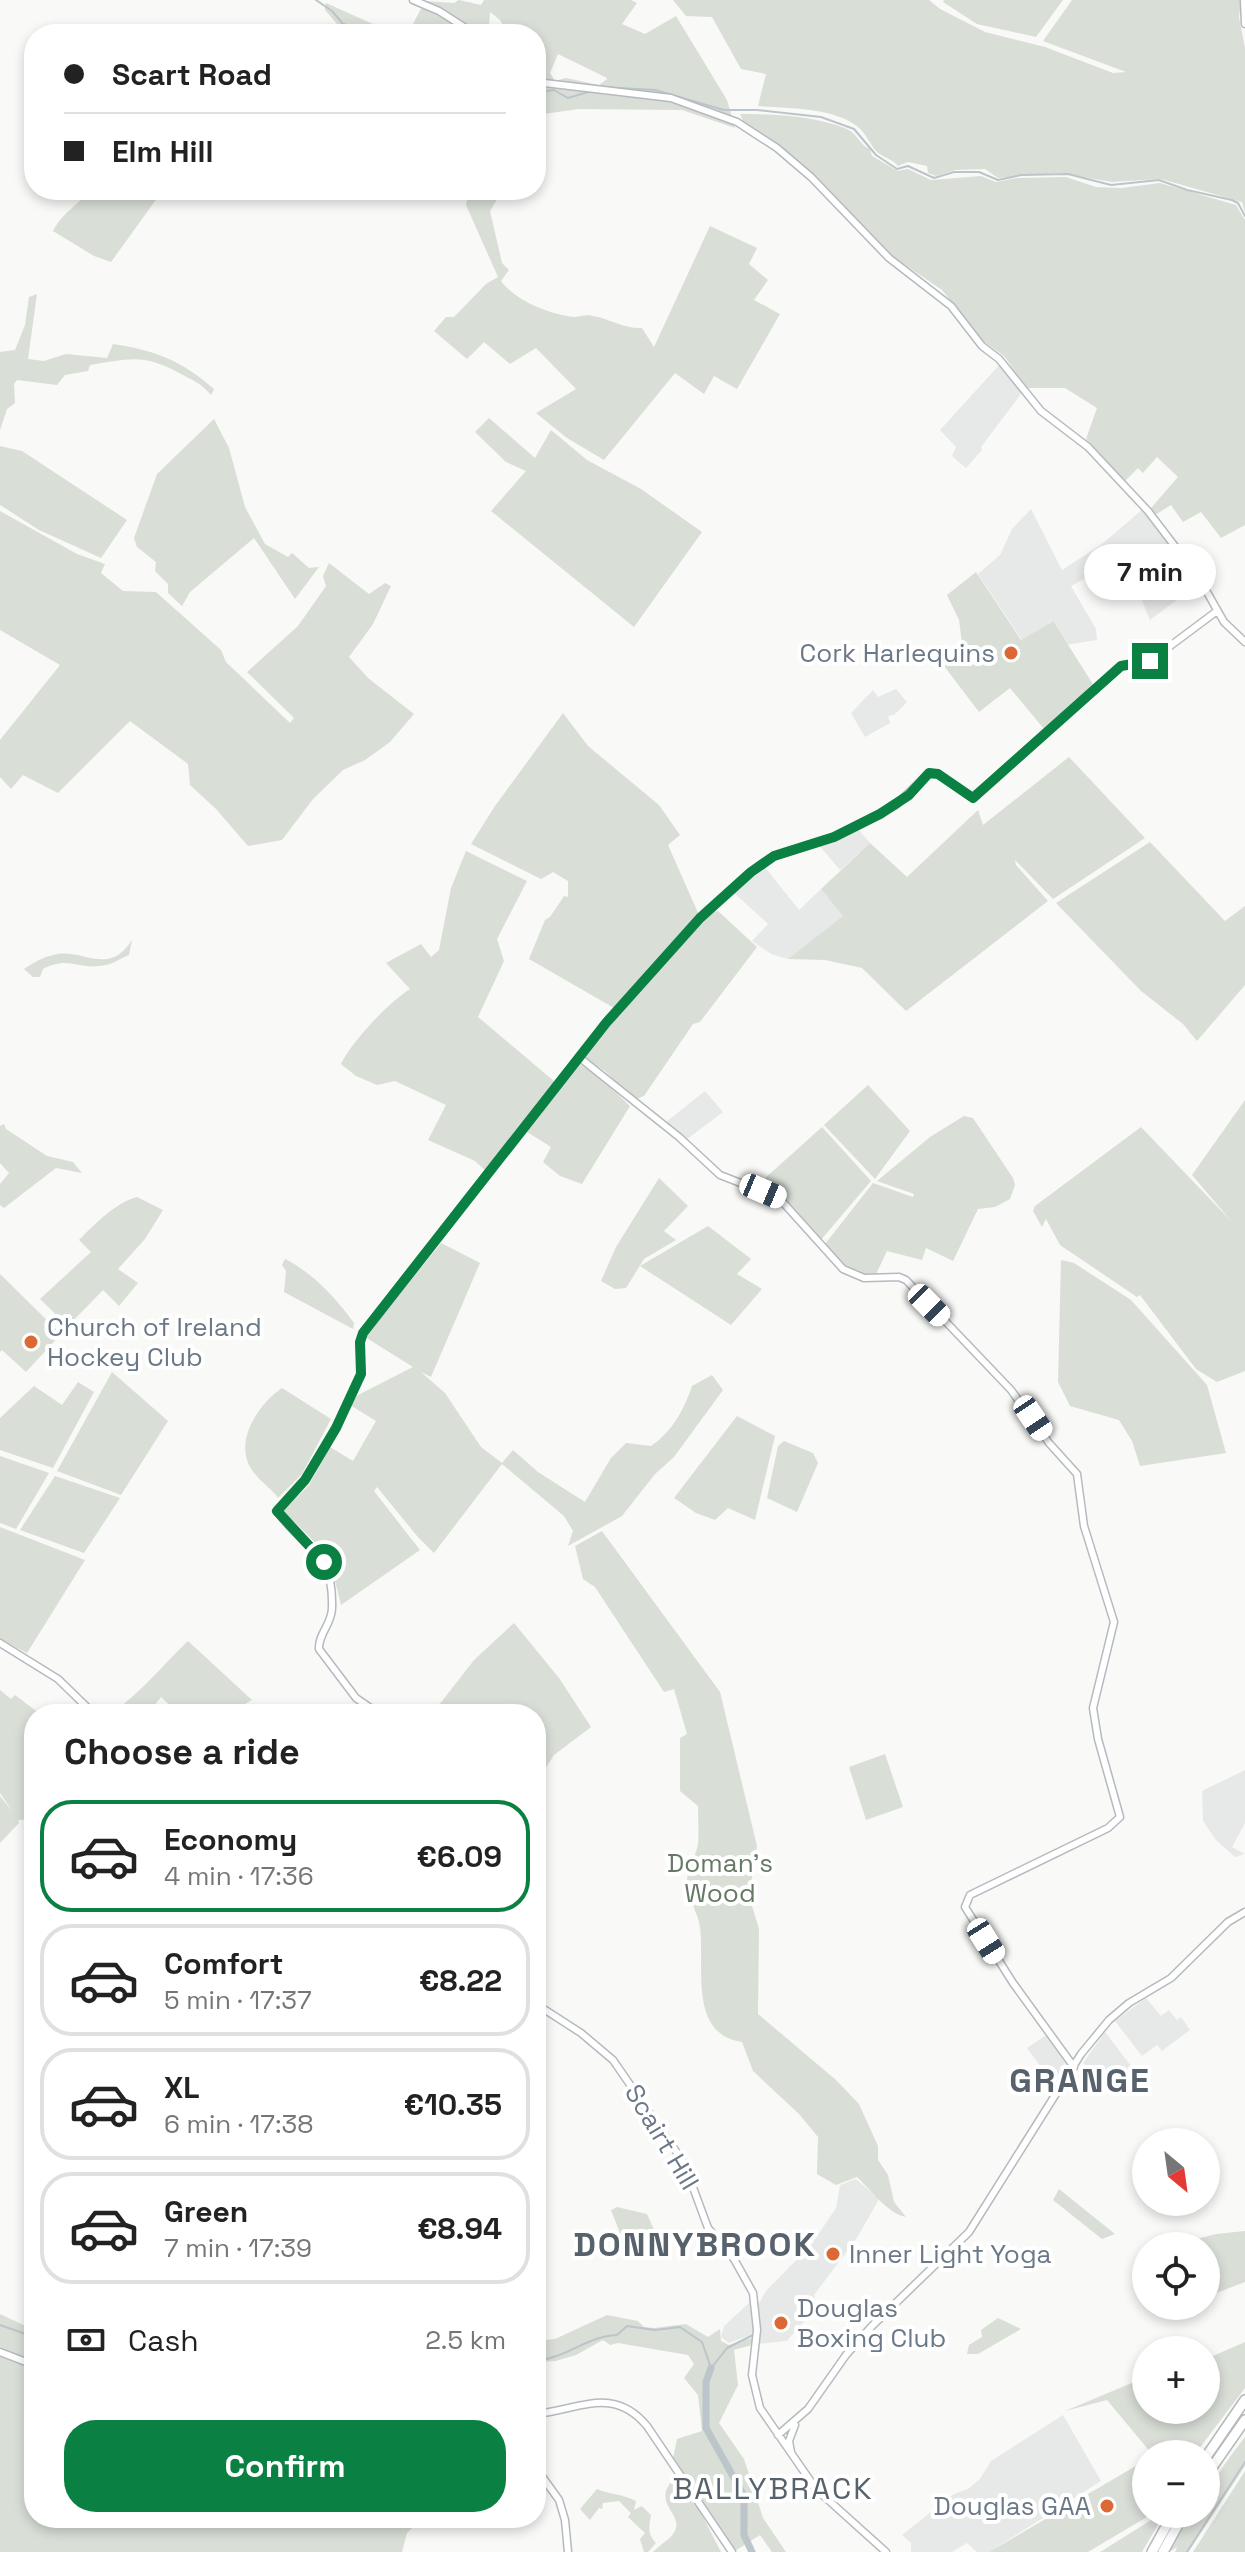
<!DOCTYPE html>
<html lang="en">
<head>
<meta charset="utf-8">
<style>
  body { margin:0; font-family:"Space Grotesk",sans-serif; background:#f2f2f2; color:#222; height:100vh; display:flex; flex-direction:column; font-size:30px; white-space:nowrap }
  * { box-sizing:border-box; margin:0 }
  p { font-size:26px; color:#767676 }
  .icon { flex:none; width:44px; height:44px; fill:none; stroke:currentColor; stroke-width:2; stroke-linecap:round; stroke-linejoin:round }
  .map { position:relative; flex:1; overflow:hidden }
  .sheet { position:absolute; left:24px; top:1704px; width:522px; height:824px; display:flex; flex-direction:column; background:#fff; border-radius:32px; box-shadow:0 4px 12px #0003 }
  .sheet>* { flex:none }
  .banner { position:absolute; left:24px; top:24px; width:522px; height:176px; border-radius:32px; box-shadow:0 4px 12px #0003; display:grid; align-content:center; height:176px; padding:0 40px; background:#fff }
  .needle { width:52px; rotate:151deg }
  .fabs { position:absolute; left:1132px; top:2128px; display:grid; gap:16px }
  .fabs a { display:grid; place-items:center; width:88px; height:88px; border-radius:50%; background:#fff; box-shadow:0 4px 12px #0003; font-size:40px }
  .end { position:absolute; width:36px; height:36px; margin:-18px; border:10px solid #0b8043; background:#fff; box-shadow:0 0 0 4px #fff }
  .from { border-radius:50% }
  .bubble { position:absolute; height:56px; border-radius:28px; background:#fff; box-shadow:0 4px 12px #0003; font-size:26px; font-weight:700; line-height:56px; text-align:center }
  .car { position:absolute; width:24px; height:48px; margin:-24px -12px; border-radius:10px; box-shadow:0 0 6px 2px #0007; background:linear-gradient(#fff 24%,#345 0 40%,#fff 0 76%,#345 0 86%,#fff 0) }
  .banner b { display:flex; align-items:center; gap:28px; height:76px; font-size:30px }
  .banner b+b { border-top:2px solid #e0e0e0 }
  .banner i { width:20px; height:20px; background:#222 }
  ul { padding:0; list-style:none }
  li { display:flex; align-items:center; gap:24px; height:112px; margin:0 16px 12px; padding:0 24px; border:4px solid #e0e0e0; border-radius:32px }
  li div { flex:1 }
  li b { display:block; font-size:30px }
  li em { font-style:normal; font-weight:700 }
  li.selected { border-color:#0b8043 }
  li>.icon { width:72px; height:72px; stroke-width:1.5 }
  h2 { padding:0 40px; font-size:36px; line-height:96px }
  .pay { display:flex; align-items:center; gap:20px; height:88px; padding:0 40px; font-size:30px }
  .pay p { margin-inline-start:auto }
  .primary-button { display:flex; gap:16px; margin-top:auto; padding:16px 40px }
  .primary-button a { flex:1; height:92px; border-radius:32px; background:#0b8043; color:#fff; font-size:32px; font-weight:700; line-height:92px; text-align:center }
  .map>svg:first-child { display:block }
  .built { fill:#e7e8e8 }
  .green { fill:#d9ded7; fill-rule:evenodd }
  .lines { fill:none; stroke-linecap:round; stroke-linejoin:round }
  .stream { stroke:#bbc5ca; stroke-width:2 }
  .river { stroke:#bbc5ca; stroke-width:7 }
  .secondary-casing { stroke:#b5babf; stroke-width:9 }
  .highway-casing { stroke:#b6b9bd; stroke-width:12 }
  .secondary { stroke:#fff; stroke-width:6 }
  .highway { stroke:#fff; stroke-width:9 }
  .route { stroke:#0b8043; stroke-width:10 }
  .poi-dot { fill:#dc6835; stroke:#fff; stroke-width:3 }
  .labels { text-anchor:middle; dominant-baseline:central; stroke-width:8; stroke-linejoin:round; paint-order:stroke }
  .poi-label { font-size:26px; fill:#6a7887; stroke:#fff; text-anchor:start }
  .park-label { font-size:26px; fill:#667964; stroke:#fff }
  .street-label { font-size:26px; fill:#6a7887; stroke:#fff }
  .quarter-label { font-size:30px; letter-spacing:2px; fill:#57626c; stroke:#fff }
  .district-label { font-size:34px; font-weight:bold; letter-spacing:2px; fill:#57626c; stroke:#fff }
</style>
</head>
<body>
<div class="map">
<svg width="1245" height="2552" viewBox="0 0 1245 2552">
  <rect width="100%" height="100%" fill="#f9f9f7"/>
  <path class="built" d="M1002 362 1024 390 981 447 982 450 966 468 952 456 956 447 940 430Z
    M1031 509 1062 570 1102 544 1143 509 1198 584 1150 620 1138 591 1115 562 1071 586 1096 629 1097 640 1066 645 1052 621 1022 640 978 574 1000 555 1012 529Z
    M896 689 907 702 894 715 888 716 890 723 865 737 851 713 873 690 878 697Z
    M857 828 870 843 840 870 818 844 834 840Z
    M765 867 799 910 821 889 844 916 788 959 771 954 752 941 768 924 734 893Z
    M705 1091 723 1112 686 1140 666 1122Z
    M1245 1770V1823L1232 1847 1245 1854 1235 1857 1216 1840 1203 1821 1202 1791Z
    M1146 1998 1161 2016 1169 2010 1177 2020 1181 2017 1190 2030 1162 2051 1157 2045 1142 2056 1115 2021Z
    M1105 2032 1131 2066 1108 2086 1083 2063Z
    M1046 2035 1065 2063 1053 2094 1037 2081 1043 2070 1027 2048Z
    M856 2179 879 2199 857 2238 814 2295 817 2306 787 2341 758 2344 760 2331 757 2307 766 2291 811 2245 836 2208 840 2185Z
    M750 2302 753 2334 729 2343 721 2337 724 2326Z
    M1063 2415 1101 2481 989 2552H977L967 2543 952 2552H911V2543L902 2535 954 2494 968 2489 980 2479 991 2461Z"/>
  <path class="green" d="M459 0 481 5 484 0H631L637 3 622 24 645 34 676 16 727 100 735 128 682 110 579 109 536 115V34H508L500 20 490 12 489 25 493 34H371L337 24 325 10 326 3 384 29 413 24 425 1 454 3ZM558 54 607 78V79L599 85 566 78 555 81 550 73Z
    M673 0H929L940 9 985 32 1045 47 1113 73 1126 72 1043 41 1072 0H1241L1239 17 1245 48V213L1242 202 1161 179 1112 182 1059 173 998 178 985 169 955 170 936 176 928 173 927 166 908 162 898 166C891 158 884 158 877 152 870 145 866 133 858 127 832 107 789 109 758 106L766 74 741 69 712 17 686 16Z
    M944 0H1063L1036 37 977 24 943 2Z
    M740 114C774 114 815 116 847 129 858 134 860 146 870 149L872 156 898 171 908 169 931 180 981 176 996 182 1017 178 1066 177 1096 187 1121 188 1160 183 1236 205 1245 220V525L1221 538 1201 512 1183 522 1171 505 1155 515 1151 508 1178 477 1157 457 1143 473 1138 468 1125 481 1086 439 1097 408 1065 388H1027L1004 356 983 341 942 290 892 256 807 169 743 121Z
    M90 190H163L111 262 94 256 53 231C63 212 77 206 90 190Z
    M469 190H495L496 201 490 211 502 263 509 270 501 281C516 301 549 314 574 317 580 317 586 314 593 316 610 319 624 329 642 328L654 347 710 226 757 248 749 264 768 280 754 300 780 314 737 389 714 376 704 394 675 373 604 460 567 438 536 413 576 389 536 348 510 364 484 342 467 359 434 331 446 317H454L486 284 498 277 466 205Z
    M37 294 28 359 44 361 66 354 107 358 113 344C155 350 182 361 214 389L211 395C201 383 194 381 181 374 143 353 131 359 90 365L88 371 65 375 57 385 17 380 14 384 15 403 7 409 0 430V352L15 350 25 325 29 297Z
    M489 418 535 458 551 430 587 460 641 489 702 532 634 627 491 511 526 471 506 462 475 432Z
    M214 419 229 448 245 507 265 544 288 557 292 553 309 568 319 567 295 599 254 538 190 592 182 606 168 593V584L155 571 156 562 137 547 134 538 157 474Z
    M0 446 22 451 127 520 101 558 39 530 0 505Z
    M0 511 77 554 105 564 101 573 123 591 156 592 221 650 226 662 290 723 294 718 247 672 298 626 326 586 323 576 329 563 369 594 385 583 391 586 373 624 349 657 368 678 414 714 390 742 365 760 343 770 313 799 282 840 248 846 216 809 190 785 188 764 130 721 58 793 23 775 11 789 0 777V740L60 665 0 630Z
    M976 572 1021 640 1053 621 1094 686 1044 729 1010 688 979 712 941 662 962 643 959 620 947 595Z
    M563 713 588 746 659 805 680 835 668 845 699 915 614 1008 529 959 545 920 550 917 564 896 568 897V881L553 872 541 879 471 844 495 806Z
    M1069 757 1145 838 1053 899 1015 860 1016 865 1048 901 906 1011 862 968 825 960 788 959 843 916 821 889 870 843 907 877 978 810 983 825Z
    M1150 842 1225 921 1245 906V985L1197 1041 1183 1024 1141 991 1056 903Z
    M466 851 527 881 497 939 504 961 478 1017 555 1082 487 1172 475 1161 428 1140 446 1105 395 1081 377 1085 356 1076 341 1064C353 1040 388 1003 410 989L386 963 421 944 431 957 439 950 451 888Z
    M718 911 757 947 700 1022 693 1024 644 1096 634 1100 605 1071 585 1058C607 1031 691 916 718 911Z
    M132 940 129 955C121 958 113 964 105 965 77 971 71 955 43 969L40 977H33L24 969C34 962 45 956 58 954 85 950 109 976 132 940Z
    M579 1064 599 1077 630 1106 582 1184 560 1176 543 1162 551 1147 527 1132Z
    M868 1085 910 1131 875 1179 824 1125Z
    M1245 1100V1371L1217 1382 1196 1369 1140 1295 1137 1297 1060 1245 1046 1219 1042 1227 1033 1211 1035 1206 1141 1127 1232 1222 1192 1175Z
    M964 1116 973 1118 1013 1178 1015 1185 1010 1199 995 1207 978 1209 953 1261 926 1248 922 1260 887 1251 876 1274C851 1276 839 1264 825 1244L873 1183 913 1197 914 1194 877 1181 930 1137Z
    M4 1124 6 1129 47 1156 73 1162 82 1173 56 1168 4 1208 0 1205V1184L9 1173 0 1163V1126Z
    M822 1127 871 1181 820 1241C802 1219 787 1199 761 1186L764 1179Z
    M659 1178 688 1206 664 1231 676 1240 644 1259 626 1288 615 1289 601 1281 616 1247Z
    M137 1197 163 1210 145 1239 118 1269 138 1283 119 1306 103 1290 68 1326 40 1299 91 1252 79 1240C95 1224 115 1203 137 1197Z
    M708 1226 751 1259 737 1274 762 1289 731 1325 640 1266Z
    M441 1243 480 1263 431 1377 421 1372 445 1393 481 1447 502 1463 513 1450 538 1472 585 1502 611 1458 626 1443 651 1446C672 1432 684 1410 692 1386L712 1375 723 1390 674 1457 655 1474 622 1516 568 1546 573 1531 564 1516 502 1464 434 1553 417 1536 377 1487 374 1491 420 1550 341 1605C329 1551 322 1549 283 1511L309 1485 330 1447 353 1461 376 1421 350 1405 358 1395 413 1367 365 1337Z
    M285 1259C313 1273 336 1298 354 1323L353 1329 284 1292 286 1271 282 1265Z
    M1061 1260 1074 1263 1131 1300 1207 1385 1226 1453 1140 1466 1132 1441 1119 1420 1070 1406 1058 1382Z
    M0 1274 61 1334 26 1372 2 1350 0 1352Z
    M112 1372 168 1421 121 1495 57 1471Z
    M78 1382 94 1392 53 1468 0 1450V1418L34 1386 62 1405Z
    M282 1388 331 1419 302 1474 278 1498C271 1488 263 1484 256 1475 230 1447 256 1406 282 1388Z
    M737 1416 775 1436 755 1520 728 1508 715 1520 696 1513 674 1498Z
    M784 1441 813 1453 818 1463 797 1512 767 1498 778 1446Z
    M0 1456 49 1473 16 1529 0 1523Z
    M55 1476 120 1498 84 1553 20 1530Z
    M0 1527 85 1560 27 1653 0 1639Z
    M602 1531 720 1692 757 1846 749 1896 759 1929 758 2014 836 2080 859 2104 878 2146V2160L888 2175 894 2202 906 2217C887 2213 871 2190 857 2177L836 2185 817 2174 818 2137 799 2114 753 2071 742 2042C688 2034 705 1967 700 1927 698 1912 685 1894 687 1880 688 1867 696 1856 698 1844 699 1832 698 1819 698 1806L680 1791V1738L687 1734 674 1689 664 1692 595 1587 583 1579 575 1546Z
    M514 1623 559 1678 591 1727 554 1755 536 1783V1714H432L474 1660Z
    M188 1641 252 1700 228 1714H179L161 1697 148 1714H115V1711C143 1690 163 1665 188 1641Z
    M0 1690 11 1699 15 1695 40 1714H34V1731L25 1748 34 1756V1810L23 1820H18L19 1823 0 1843V1796L13 1812 0 1793Z
    M885 1754 903 1807 866 1820 849 1767Z
    M1059 2189 1115 2234 1102 2239 1053 2200Z
    M617 2207 647 2214 655 2232 652 2238 628 2248 625 2246 611 2210Z
    M1245 2231V2282L1206 2297V2246H1169L1216 2234Z
    M0 2314 34 2330V2362L0 2347Z
    M607 2315 638 2321 644 2327 654 2328 686 2324 708 2337 720 2329 721 2341 729 2345 752 2338V2345L734 2350 738 2385 719 2423 744 2459 763 2518 786 2552H772L760 2535 735 2551 673 2458 677 2439 702 2431 698 2395 684 2378 694 2364 688 2355 618 2343 610 2345 603 2340 576 2355 556 2361 536 2362V2341L555 2339Z
    M998 2318 1021 2329 978 2354H967L969 2345 982 2337 981 2330Z
    M1245 2342V2388L1195 2454H1152L1107 2400 1065 2411 1146 2377V2410H1206V2359Z
    M0 2355 34 2370V2518H412V2528L407 2533 402 2552H0Z
    M1245 2437V2466L1188 2552H1175L1177 2547 1169 2552 1185 2524 1189 2527 1197 2514H1206C1206 2484 1228 2460 1245 2437Z
    M1146 2460V2514H1152L1088 2552H989Z
    M1245 2471V2552H1193Z
    M676 2477 700 2511 721 2552H653C659 2545 668 2541 673 2534 688 2514 647 2504 676 2477Z
    M597 2489C608 2494 623 2494 636 2501L634 2510 642 2506 651 2515C649 2528 647 2533 656 2543L648 2552H644L640 2539 645 2533 628 2517 631 2513 619 2501 603 2503 602 2509 599 2508 590 2520 580 2509Z
    M1161 2514H1164L1142 2552H1100Z"/>
  <g class="lines">
    <path class="stream" d="M316 0 332 11 343 24 380 34
      M601 87 655 90 724 110H757L821 117 854 129 876 155 897 169 908 166 934 178 954 172H979L998 180 1021 175 1068 174 1111 185 1159 180 1187 190 1232 200 1238 203 1245 216
      M536 92 554 90 568 98 588 92
      M0 2325 34 2337
      M536 2361C566 2358 588 2336 617 2335L627 2326 655 2330 680 2327 702 2342 711 2368
      M712 2367 727 2348 753 2335
      M1187 2552 1245 2462"/>
    <path class="river" d="M711 2368 706 2382V2428L744 2496V2535L752 2552"/>
    <g class="secondary-casing">
      <path id="secondary" d="M413 0 439 11 475 34
        M1244 0 1245 24
        M536 82 671 98 737 122 777 148 811 177 889 258 951 306 982 346 999 359 1041 411 1088 447 1148 511 1199 578 1224 622 1245 642
        M580 1058 679 1137 720 1175 779 1198 843 1269 864 1278 899 1277 906 1280 1011 1390 1049 1443 1077 1474 1084 1526 1114 1622 1093 1708 1098 1739 1120 1817 1108 1828 970 1895 965 1907 1013 1983 1074 2067
        M0 1643 58 1679 94 1714
        M379 1714 356 1698 319 1649C318 1634 332 1624 332 1608 334 1549 304 1550 277 1511L305 1480 336 1428 361 1374 360 1342 363 1333 606 1023 700 918 751 872 774 856 834 837 896 805 929 773 938 774 973 798 1121 666 1150 661 1217 611
        M536 2004 581 2033 613 2060 684 2163 708 2228 734 2259 753 2293 757 2330 752 2375 760 2408 816 2489 886 2552
        M0 2352 34 2365
        M536 2414C579 2410 613 2385 647 2426L732 2552
        M778 2435 808 2409 846 2355 871 2327 969 2232 1081 2054 1109 2020 1129 2003 1171 1978 1228 1922 1245 1912
        M791 2452 789 2441 795 2425
        M536 2468 559 2500 565 2520 568 2552"/>
    </g>
    <g class="highway-casing">
      <path id="highway" d="M1206 2457 1245 2400
        M1206 2476 1245 2420
        M1152 2552 1173 2514
        M1163 2552 1184 2514"/>
    </g>
    <use href="#secondary" class="secondary"/>
    <use href="#highway" class="highway"/>
  </g>
  <g class="lines">
    <path class="route" d="M324 1562 277 1511 305 1480 336 1428 361 1374 360 1342 363 1333 606 1023 700 918 751 872 774 856 834 837 880 814 909 795 929 773 938 774 973 798 1121 666 1150 661"/>
  </g>
  <g class="poi-dot">
    <circle cx="1011" cy="653" r="8"/>
    <circle cx="31" cy="1342" r="8"/>
    <circle cx="833" cy="2254" r="8"/>
    <circle cx="781" cy="2323" r="8"/>
    <circle cx="1107" cy="2506" r="8"/>
  </g>
  <g class="labels">
    <g class="poi-label">
      <text x="995" y="653" text-anchor="end">Cork Harlequins</text>
      <text x="47" y="1327">Church of Ireland<tspan x="47" dy="30">Hockey Club</tspan></text>
      <text x="849" y="2254">Inner Light Yoga</text>
      <text x="797" y="2308">Douglas<tspan x="797" dy="30">Boxing Club</tspan></text>
      <text x="1091" y="2506" text-anchor="end">Douglas GAA</text>
    </g>
    <g class="park-label">
      <text x="720" y="1863">Doman's<tspan x="720" dy="30">Wood</tspan></text>
    </g>
    <g class="street-label">
      <text transform="translate(662 2137) rotate(59)">Scairt Hill</text>
    </g>
    <g class="quarter-label">
      <text x="773" y="2488">BALLYBRACK</text>
    </g>
    <g class="district-label">
      <text x="1080" y="2080">GRANGE</text>
      <text x="695" y="2244">DONNYBROOK</text>
    </g>
  </g>
</svg>
<div class="fabs">
<a><svg class="needle" viewBox="-14 -14 28 28"><path d="M0-13l5 13h-10z" fill="#e53935"/><path d="M0 13l5-13h-10z" fill="#767676"/></svg></a>
<a><svg class="icon" aria-label="locate" viewBox="0 0 24 24"><circle cx="12" cy="12" r="6"/><path d="M12 2v4M12 18v4M2 12h4M18 12h4"/></svg></a>
<a>+</a>
<a>−</a>
</div>
<i class="end from" style="left:324px;top:1562px"></i>
<i class="end" style="left:1150px;top:661px"></i>
<div class="bubble" style="left:1084px;top:544px;width:132px">7 min</div>
<i class="car" style="left:763px;top:1191px;rotate:113deg"></i>
<i class="car" style="left:929px;top:1305px;rotate:135deg"></i>
<i class="car" style="left:1033px;top:1418px;rotate:146deg"></i>
<i class="car" style="left:986px;top:1941px;rotate:148deg"></i>
<div class="banner">
<b><i class="from"></i>Scart Road</b>
<b><i></i>Elm Hill</b>
</div>
<section class="sheet">
<h2>Choose a ride</h2>
<ul>
<li class="selected"><svg class="icon" aria-label="car" viewBox="0 0 24 24"><path d="M5 17H2v-5l4-1 3-4h7l3 4 3 1v5h-3M9 17h6M6 11h13"/><circle cx="7" cy="17" r="2"/><circle cx="17" cy="17" r="2"/></svg><div><b>Economy</b><p>4 min · 17:36</p></div><em>€6.09</em></li>
<li><svg class="icon" aria-label="car" viewBox="0 0 24 24"><path d="M5 17H2v-5l4-1 3-4h7l3 4 3 1v5h-3M9 17h6M6 11h13"/><circle cx="7" cy="17" r="2"/><circle cx="17" cy="17" r="2"/></svg><div><b>Comfort</b><p>5 min · 17:37</p></div><em>€8.22</em></li>
<li><svg class="icon" aria-label="car" viewBox="0 0 24 24"><path d="M5 17H2v-5l4-1 3-4h7l3 4 3 1v5h-3M9 17h6M6 11h13"/><circle cx="7" cy="17" r="2"/><circle cx="17" cy="17" r="2"/></svg><div><b>XL</b><p>6 min · 17:38</p></div><em>€10.35</em></li>
<li><svg class="icon" aria-label="car" viewBox="0 0 24 24"><path d="M5 17H2v-5l4-1 3-4h7l3 4 3 1v5h-3M9 17h6M6 11h13"/><circle cx="7" cy="17" r="2"/><circle cx="17" cy="17" r="2"/></svg><div><b>Green</b><p>7 min · 17:39</p></div><em>€8.94</em></li>
</ul>
<div class="pay"><svg class="icon" aria-label="cash" viewBox="0 0 24 24"><path d="M3 7h18v10H3z"/><circle cx="12" cy="12" r="2"/></svg>Cash<p>2.5 km</p></div>
<div class="primary-button"><a>Confirm</a></div>
</section>
</div>
</body>
</html>
